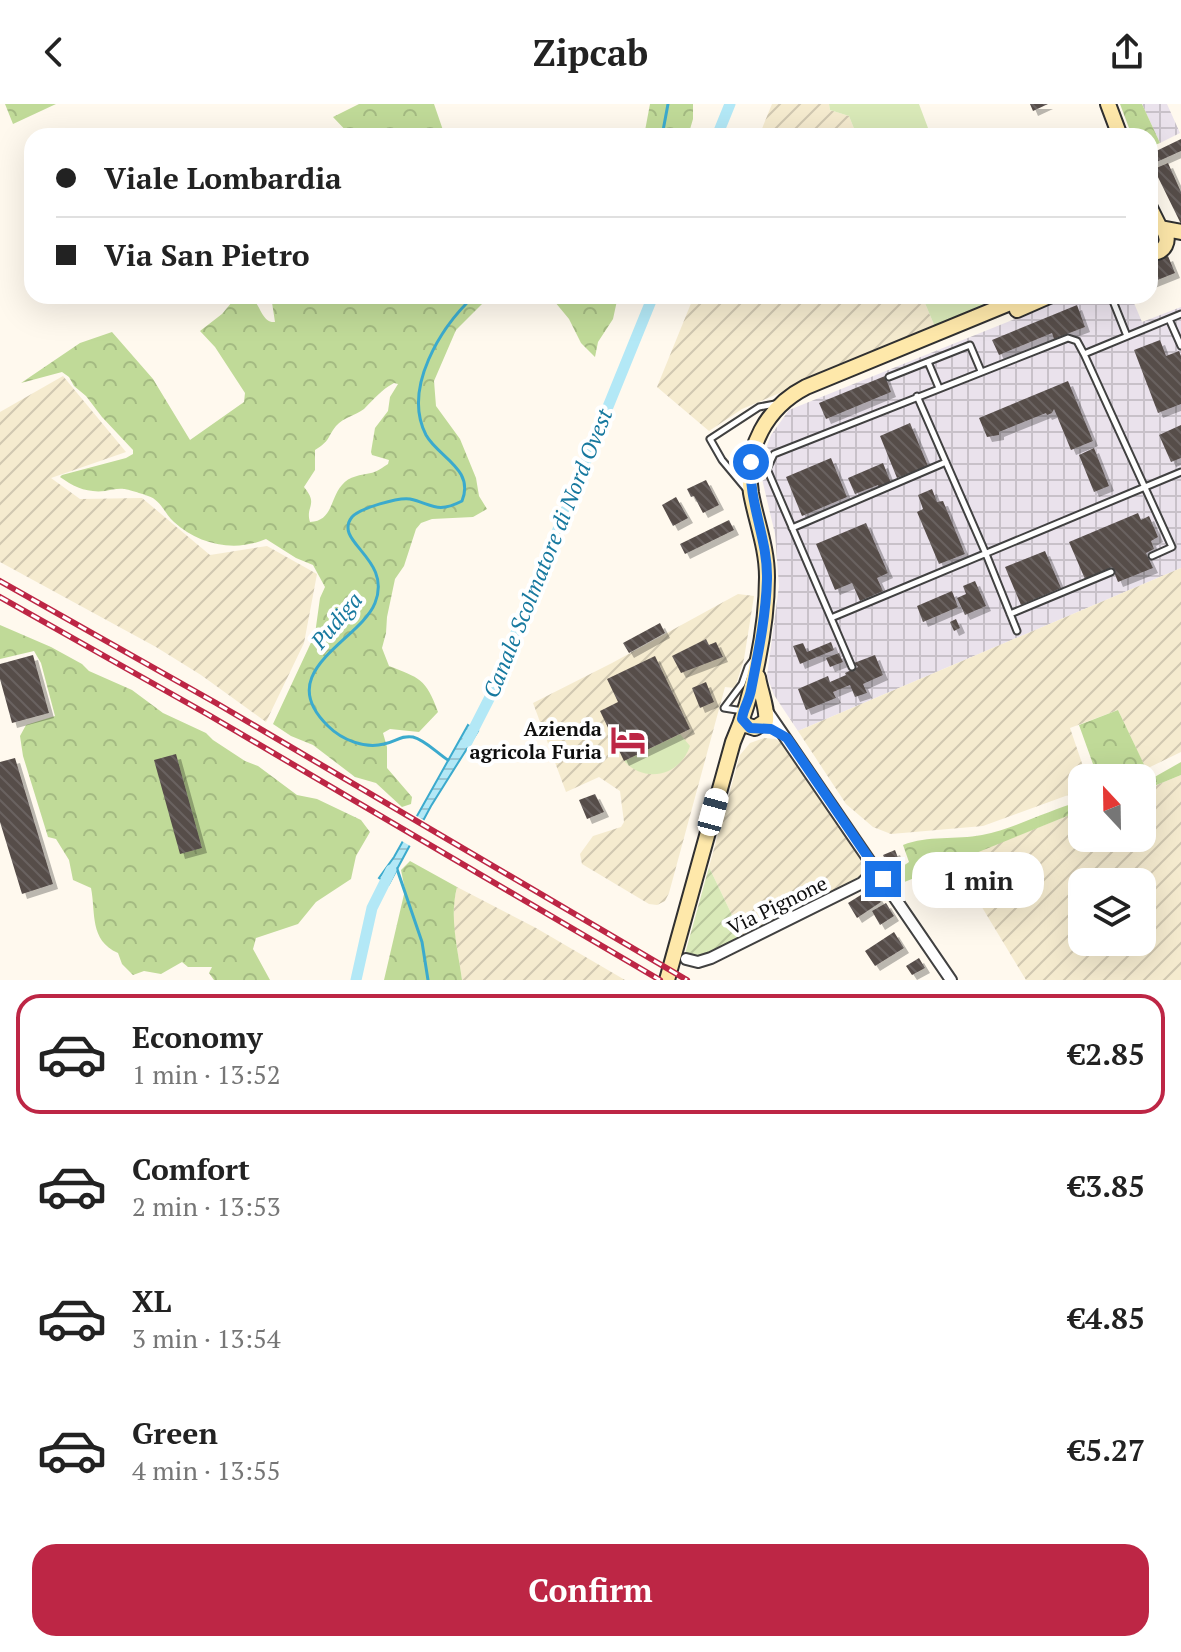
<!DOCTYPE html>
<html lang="en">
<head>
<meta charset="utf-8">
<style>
  body { margin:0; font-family:"PT Serif",serif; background:#f2f2f2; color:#222; height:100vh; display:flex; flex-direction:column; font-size:30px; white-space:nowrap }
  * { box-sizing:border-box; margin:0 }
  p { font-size:26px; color:#767676 }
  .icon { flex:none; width:44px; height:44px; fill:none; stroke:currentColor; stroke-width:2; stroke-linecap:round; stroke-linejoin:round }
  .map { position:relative; height:876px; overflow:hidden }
  .sheet { display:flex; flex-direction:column; background:#fff; flex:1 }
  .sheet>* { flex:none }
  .guide { position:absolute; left:24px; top:24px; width:1134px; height:176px; border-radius:24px; box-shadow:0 8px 32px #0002; display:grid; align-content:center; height:176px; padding:0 32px; background:#fff }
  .needle { width:52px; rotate:338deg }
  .buttons { position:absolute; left:1068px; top:660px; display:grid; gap:16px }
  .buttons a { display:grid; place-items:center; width:88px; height:88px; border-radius:16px; background:#fff; box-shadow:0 8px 32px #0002; font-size:40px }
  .end { position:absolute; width:36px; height:36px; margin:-18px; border:10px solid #1a73e8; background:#fff; box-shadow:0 0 0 4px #fff }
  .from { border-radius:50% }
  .bubble { position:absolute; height:56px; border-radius:24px; background:#fff; box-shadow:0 8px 32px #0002; font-size:26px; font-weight:800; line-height:56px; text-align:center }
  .car { position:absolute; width:24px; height:48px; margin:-24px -12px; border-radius:10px; box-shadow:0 0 6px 2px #0007; background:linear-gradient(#fff 24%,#345 0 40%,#fff 0 76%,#345 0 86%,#fff 0) }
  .guide b { display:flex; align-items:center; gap:28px; height:76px; font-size:30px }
  .guide b+b { border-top:2px solid #e0e0e0 }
  .guide i { width:20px; height:20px; background:#222 }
  ul { padding:14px 0 0; list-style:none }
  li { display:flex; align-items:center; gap:24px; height:120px; margin:0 16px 12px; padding:0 16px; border:4px solid transparent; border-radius:24px }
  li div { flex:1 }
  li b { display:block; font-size:30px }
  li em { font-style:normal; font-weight:800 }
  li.current { border-color:#bd2645 }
  li>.icon { width:72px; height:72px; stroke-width:1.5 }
  .button { display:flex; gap:16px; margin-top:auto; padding:16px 32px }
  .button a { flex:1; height:92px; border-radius:24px; background:#bd2645; color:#fff; font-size:32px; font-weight:800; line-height:92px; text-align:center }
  header { display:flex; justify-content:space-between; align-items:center; height:104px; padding:0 32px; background:#fff; font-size:36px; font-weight:800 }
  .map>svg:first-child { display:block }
  .industrial { fill:url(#industrial-grid) }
  .farmland { fill:url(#farmland-furrows); fill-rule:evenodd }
  .grass { fill:#d9e9b8 }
  .forest { fill:url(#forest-crowns); fill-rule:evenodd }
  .garden { fill:url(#garden-furrows) }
  .water { fill:url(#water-rules); stroke:#3baacd; stroke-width:2 }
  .pier { fill:#fff9ee }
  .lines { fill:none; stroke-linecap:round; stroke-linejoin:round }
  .stream { stroke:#3baacd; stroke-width:3 }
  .canal { stroke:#b3e8f6; stroke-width:11 }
  .building { fill:url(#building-back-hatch); filter:url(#shadow) }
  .lane-casing { stroke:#414141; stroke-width:9 }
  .street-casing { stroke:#414141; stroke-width:14 }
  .secondary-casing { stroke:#303030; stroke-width:18 }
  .lane { stroke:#fff; stroke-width:5 }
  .street { stroke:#fff; stroke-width:10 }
  .secondary { stroke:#fee8aa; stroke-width:14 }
  .rail-casing { stroke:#bd2645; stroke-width:6 }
  .rail { stroke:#fff; stroke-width:3; stroke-dasharray:9; stroke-linecap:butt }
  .route { stroke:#1a73e8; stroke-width:10 }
  .labels { text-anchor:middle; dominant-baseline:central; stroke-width:8; stroke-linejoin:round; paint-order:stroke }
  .poi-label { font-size:20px; font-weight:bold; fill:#0e0e0e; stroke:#fff; text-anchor:end }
  .street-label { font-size:20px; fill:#0e0e0e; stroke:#fff }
  .water-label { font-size:22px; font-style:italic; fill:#17799f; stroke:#fff }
</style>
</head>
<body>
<header><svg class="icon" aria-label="back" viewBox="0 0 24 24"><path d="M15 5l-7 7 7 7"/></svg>Zipcab<svg class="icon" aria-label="share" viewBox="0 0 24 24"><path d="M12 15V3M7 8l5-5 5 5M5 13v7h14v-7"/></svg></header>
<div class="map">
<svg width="1181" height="876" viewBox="0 0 1181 876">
  <defs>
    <pattern id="industrial-grid" width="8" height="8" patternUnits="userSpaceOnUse" patternTransform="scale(2)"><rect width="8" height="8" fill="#eae2ec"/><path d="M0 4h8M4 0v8" fill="none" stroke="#c8c1c9"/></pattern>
    <pattern id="farmland-furrows" width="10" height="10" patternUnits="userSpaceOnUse" patternTransform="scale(2)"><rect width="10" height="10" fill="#f5ebcf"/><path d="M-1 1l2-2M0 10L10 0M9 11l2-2" fill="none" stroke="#d1c8b1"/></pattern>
    <pattern id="forest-crowns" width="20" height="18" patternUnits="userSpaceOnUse" patternTransform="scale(2)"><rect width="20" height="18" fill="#c0da98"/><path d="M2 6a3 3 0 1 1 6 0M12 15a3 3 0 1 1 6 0" fill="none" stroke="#a4ba82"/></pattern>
    <pattern id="garden-furrows" width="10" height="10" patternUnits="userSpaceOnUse" patternTransform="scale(2)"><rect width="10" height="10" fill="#d9e9b8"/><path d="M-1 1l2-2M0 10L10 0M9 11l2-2" fill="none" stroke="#b9c79d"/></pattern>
    <pattern id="water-rules" width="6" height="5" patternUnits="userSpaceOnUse" patternTransform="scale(2)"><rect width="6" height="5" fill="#b3e8f6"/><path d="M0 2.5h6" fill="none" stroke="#99c6d2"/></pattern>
    <pattern id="building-back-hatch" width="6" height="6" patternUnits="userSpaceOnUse" patternTransform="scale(2)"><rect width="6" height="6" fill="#564d4a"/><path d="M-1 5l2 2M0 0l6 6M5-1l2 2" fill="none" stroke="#696260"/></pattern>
    <filter id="shadow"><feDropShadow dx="5" dy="5" stdDeviation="0" flood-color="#0004"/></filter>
  </defs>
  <rect width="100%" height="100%" fill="#fff9ee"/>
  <path class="industrial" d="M1142 0H1167L1180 29 1160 39Z
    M1072 192H1131L1142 218 1181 203V464L798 627 774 591 767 572 779 482 775 430 762 375 765 347 771 331 789 306Z"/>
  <path class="farmland" d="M772 0H829L830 6 849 12 857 32H759Z
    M694 192H922L935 223 742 305 709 327 657 283Z
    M63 272 126 348 51 374 80 395 142 394 210 451 267 442 317 470 304 539 266 618 201 571 156 543 0 458V308Z
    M1181 464V648L1146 665 1118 606 1070 624 1087 674H1082V686L983 722 891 730 873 723 846 700 798 627Z
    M738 490 754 492 744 555 735 584 725 583 669 789 665 797 657 801 649 800 582 760 580 750 593 732 621 723 624 718 620 687 599 673 566 688 533 599 612 559Z
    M764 634 776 635 787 644 865 758 867 765 860 776 743 834 709 763 740 651 750 639Z
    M1181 671V876H1026L954 757 1082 706V734H1142V687ZM1082 778H1142V838H1082Z
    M457 783 536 824 625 876H462L454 826V797Z"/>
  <path class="grass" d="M829 0H919L931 32H857L849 12 830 6Z
    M922 192H994L997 199 935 223Z
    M680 630 690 642C680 672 645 680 624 657Z"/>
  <path class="forest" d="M5 0H56L13 20Z
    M359 0H434L445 32H351L333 13Z
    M650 0H693V15L688 32H644Z
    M1120 0H1142L1160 39 1150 43V32H1132Z
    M237 192 254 196C261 204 263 219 275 218L271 192H490L456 226 434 277 436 302 460 335 476 374 479 392 487 405 473 413 432 415 421 419 416 425 404 462 395 475 387 513 386 529 382 544 389 562C419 574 426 574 438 608L419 628 390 625 383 629 387 643V664L412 693 411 700 402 703 376 679 355 673 313 641 291 632 273 620 315 530 320 494 325 483 313 461 296 454 266 435C234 449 198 440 174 418 164 409 161 396 148 392 143 390 127 385 124 385 118 384 111 386 105 387 87 389 74 383 60 373L62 371 126 354 133 350V346L102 313 86 292 74 282 69 273 62 268 21 279 80 239 112 228 153 275 190 336 244 298 245 289 215 243 200 227 222 210ZM394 279 398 280 390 293 388 307 375 324 371 348 372 351 389 356 388 360C383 363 377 368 371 369 361 371 349 372 342 381 330 394 333 417 310 418 305 402 319 401 304 383L315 366V346C331 336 326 335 336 322 344 313 355 312 364 305 374 295 381 286 394 279Z
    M550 192H618L613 215 598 238 595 253 581 239 569 215Z
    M0 521 51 543 82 560 89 567 132 586 163 609 206 629 213 636 245 657 258 662 297 691 317 695 361 716 370 728 356 752 351 775 316 798 298 820 256 834 253 845 270 876H214L209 869 212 863H188L182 858 161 870 144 867 133 871 122 860 118 849C89 836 96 809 91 784L73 776 69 756 56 735 48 733 23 652 20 632 26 621 55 612 41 559 34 547 0 555Z
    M1118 606 1151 675 1181 658V671L1142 687V674H1098L1079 621Z
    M1082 697V706L902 779 894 776 890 771 909 758 903 741C928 731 956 736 982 731 1016 724 1048 706 1082 697Z
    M410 757 457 783C449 814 458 845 462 876H384L405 786 401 766Z"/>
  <path class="garden" d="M709 763 743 834C725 842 705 856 685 850Z"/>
  <path class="water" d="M468 621 478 627 431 702 389 780 379 774 394 753Z"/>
  <path class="pier" d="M415 711 427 718 412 743 400 736Z"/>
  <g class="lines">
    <path class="stream" d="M662 32 668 0
      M448 656C437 649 425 636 413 633 401 631 395 638 384 640 365 645 342 636 328 622 271 567 360 537 375 499 393 454 332 438 352 413 360 404 399 393 410 395 432 400 437 410 462 397 475 365 438 353 426 331 402 284 441 223 474 192
      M397 765 422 838 428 876"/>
    <path class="canal" d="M717 32 730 0
      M467 638 490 593 653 192
      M356 876 372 804 391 766"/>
  </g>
  <path class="building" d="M1030 0H1048L1033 7Z
    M1181 35V47L1150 61V50Z
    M1168 59 1181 88V120L1154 65Z
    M1168 152 1175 169 1150 179V160Z
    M1077 201 1085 223 1054 235 1052 229 999 251 992 236Z
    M1160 236 1166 252 1179 247 1181 252V300L1158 309 1134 246Z
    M885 272 891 288 826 315 819 299Z
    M1068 277 1093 337 1071 346 1054 305 1052 309 1047 311 1046 309 999 328V331L987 333 979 314Z
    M910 319 928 362 897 374 880 332Z
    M1181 321V354L1171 358 1159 331Z
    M1094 344 1109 382 1094 388 1079 351Z
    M831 354 847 393 802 412 786 373Z
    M883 359 891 379 879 384 878 381 855 390 848 374Z
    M706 376 719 401 703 409 694 392 691 393 687 385Z
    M932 385 937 398 943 397 965 450 939 460 917 408 923 405 918 391Z
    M676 393 688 414 673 422 662 401Z
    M1138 409 1141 416 1149 412 1158 433 1151 437 1154 445 1146 449 1153 464 1118 478 1112 463 1085 475 1069 438Z
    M729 416 734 426 685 450 680 440Z
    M866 419 888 469 877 474 883 487 860 497 852 479 835 486 816 440Z
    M1045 447 1061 484 1021 501 1005 463Z
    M975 477 986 502 965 511 957 494 966 490 963 482Z
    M952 487 958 503 923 518 917 502Z
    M956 515 960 524 954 527 950 518Z
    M660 519 665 529 629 549 623 539Z
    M706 535 709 541 716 538 723 553 681 569 672 552Z
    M831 538 834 546 800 560 793 542 803 539 807 548Z
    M839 549 843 558 830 563 826 554Z
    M33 551 49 609 12 619 0 575V560Z
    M875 551 883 571 863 580 867 589 855 593 850 581 833 588 836 594 806 606 798 585 828 572 830 578 846 571 845 569 858 563 854 559Z
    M655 552 690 625 624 657 600 607 618 598 607 575Z
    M706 578 714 598 700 604 692 584Z
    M176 650 202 744 180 750 154 656Z
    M15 654 53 780 22 790 0 718V658Z
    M595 690 604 708 587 715 579 696Z
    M895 746 900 759 889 764 883 751Z
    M872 784 881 798 857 814 848 799Z
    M886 799 894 812 880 821 872 807Z
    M894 828 904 844 875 862 865 847Z
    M919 854 925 864 912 871 906 862Z"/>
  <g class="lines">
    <g class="lane-casing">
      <path id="lane" d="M1111 192 1127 232
        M1169 215 1181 242
        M1084 250 1181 210
        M928 258 939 284
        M889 273 970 241 981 267
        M917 292 986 450 1017 527
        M747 386 722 356 710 335 759 303 775 300
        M792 424 946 358
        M1010 510 1111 468
        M831 514 1181 368
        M852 563 767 365 774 350 1068 234 1077 237 1084 250 1172 443 1152 452
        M743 607 724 604 742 580 748 563 754 555"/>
    </g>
    <g class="street-casing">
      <path id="street" d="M767 607 951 876
        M686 855 698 858 711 854 862 779 869 772 874 761"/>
    </g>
    <g class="secondary-casing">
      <path id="secondary" d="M1108 0 1120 32
        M1150 104 1160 124
        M1150 122 1181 128
        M1150 149C1165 149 1171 137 1163 125
        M1017 206 1049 192
        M743 616 746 621 755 624 766 617C768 606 760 586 758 573
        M667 876 733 638C753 593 767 524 767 473 767 443 756 417 751 389 744 344 767 303 806 283L1027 192"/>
    </g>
    <use href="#lane" class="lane"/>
    <use href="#street" class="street"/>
    <use href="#secondary" class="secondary"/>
    <g class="rail-casing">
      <path id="rail" d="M0 477 216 599 687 876
        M0 493 207 610 660 876"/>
    </g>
    <use href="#rail" class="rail"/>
  </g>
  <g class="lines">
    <path class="route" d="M751 358C748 398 768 435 767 475 766 512 758 550 751 586 749 597 743 605 742 615L750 624 771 625 787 634 883 775"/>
  </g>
  <defs>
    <g id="hotel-bare" transform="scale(2.76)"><path d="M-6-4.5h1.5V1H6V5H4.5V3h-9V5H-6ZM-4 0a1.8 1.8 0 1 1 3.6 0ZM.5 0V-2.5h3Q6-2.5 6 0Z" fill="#bd2645" stroke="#fff" stroke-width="2.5" paint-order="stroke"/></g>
  </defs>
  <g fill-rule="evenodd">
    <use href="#hotel-bare" x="628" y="636"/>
  </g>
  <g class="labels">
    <g class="poi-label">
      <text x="602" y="624">Azienda<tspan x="602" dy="23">agricola Furia</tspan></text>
    </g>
    <g class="street-label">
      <text transform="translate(777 801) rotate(-26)">Via Pignone</text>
    </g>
    <g class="water-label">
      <text transform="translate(547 449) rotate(-68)">Canale Scolmatore di Nord Ovest</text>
      <text transform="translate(336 516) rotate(-50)">Pudiga</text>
    </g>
  </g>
</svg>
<div class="buttons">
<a><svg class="needle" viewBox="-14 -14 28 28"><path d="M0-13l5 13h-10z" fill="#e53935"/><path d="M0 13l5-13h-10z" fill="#767676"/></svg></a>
<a><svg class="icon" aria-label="layers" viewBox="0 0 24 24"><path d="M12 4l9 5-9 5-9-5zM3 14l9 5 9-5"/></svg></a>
</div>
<i class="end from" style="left:751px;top:358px"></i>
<i class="end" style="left:883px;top:775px"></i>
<div class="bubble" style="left:912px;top:748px;width:132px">1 min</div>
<i class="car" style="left:713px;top:708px;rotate:15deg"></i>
<div class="guide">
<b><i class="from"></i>Viale Lombardia</b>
<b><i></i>Via San Pietro</b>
</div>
</div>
<section class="sheet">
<ul>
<li class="current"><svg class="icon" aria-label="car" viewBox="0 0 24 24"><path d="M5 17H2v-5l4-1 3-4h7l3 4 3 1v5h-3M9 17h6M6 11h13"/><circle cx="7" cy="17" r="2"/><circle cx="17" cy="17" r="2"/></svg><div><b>Economy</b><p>1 min · 13:52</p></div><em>€2.85</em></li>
<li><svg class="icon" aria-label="car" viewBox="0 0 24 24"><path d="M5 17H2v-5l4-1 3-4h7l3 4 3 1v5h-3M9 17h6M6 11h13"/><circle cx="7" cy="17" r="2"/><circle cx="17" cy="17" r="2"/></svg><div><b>Comfort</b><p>2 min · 13:53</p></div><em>€3.85</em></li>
<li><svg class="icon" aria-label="car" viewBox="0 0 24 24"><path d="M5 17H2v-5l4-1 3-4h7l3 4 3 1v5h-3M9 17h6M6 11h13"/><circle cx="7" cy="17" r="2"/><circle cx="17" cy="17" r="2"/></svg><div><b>XL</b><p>3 min · 13:54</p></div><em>€4.85</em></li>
<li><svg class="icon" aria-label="car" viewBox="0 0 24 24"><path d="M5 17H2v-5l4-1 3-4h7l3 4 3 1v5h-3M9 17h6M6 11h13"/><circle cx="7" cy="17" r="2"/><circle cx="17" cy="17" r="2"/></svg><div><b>Green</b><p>4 min · 13:55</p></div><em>€5.27</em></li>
</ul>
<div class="button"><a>Confirm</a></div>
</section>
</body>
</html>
